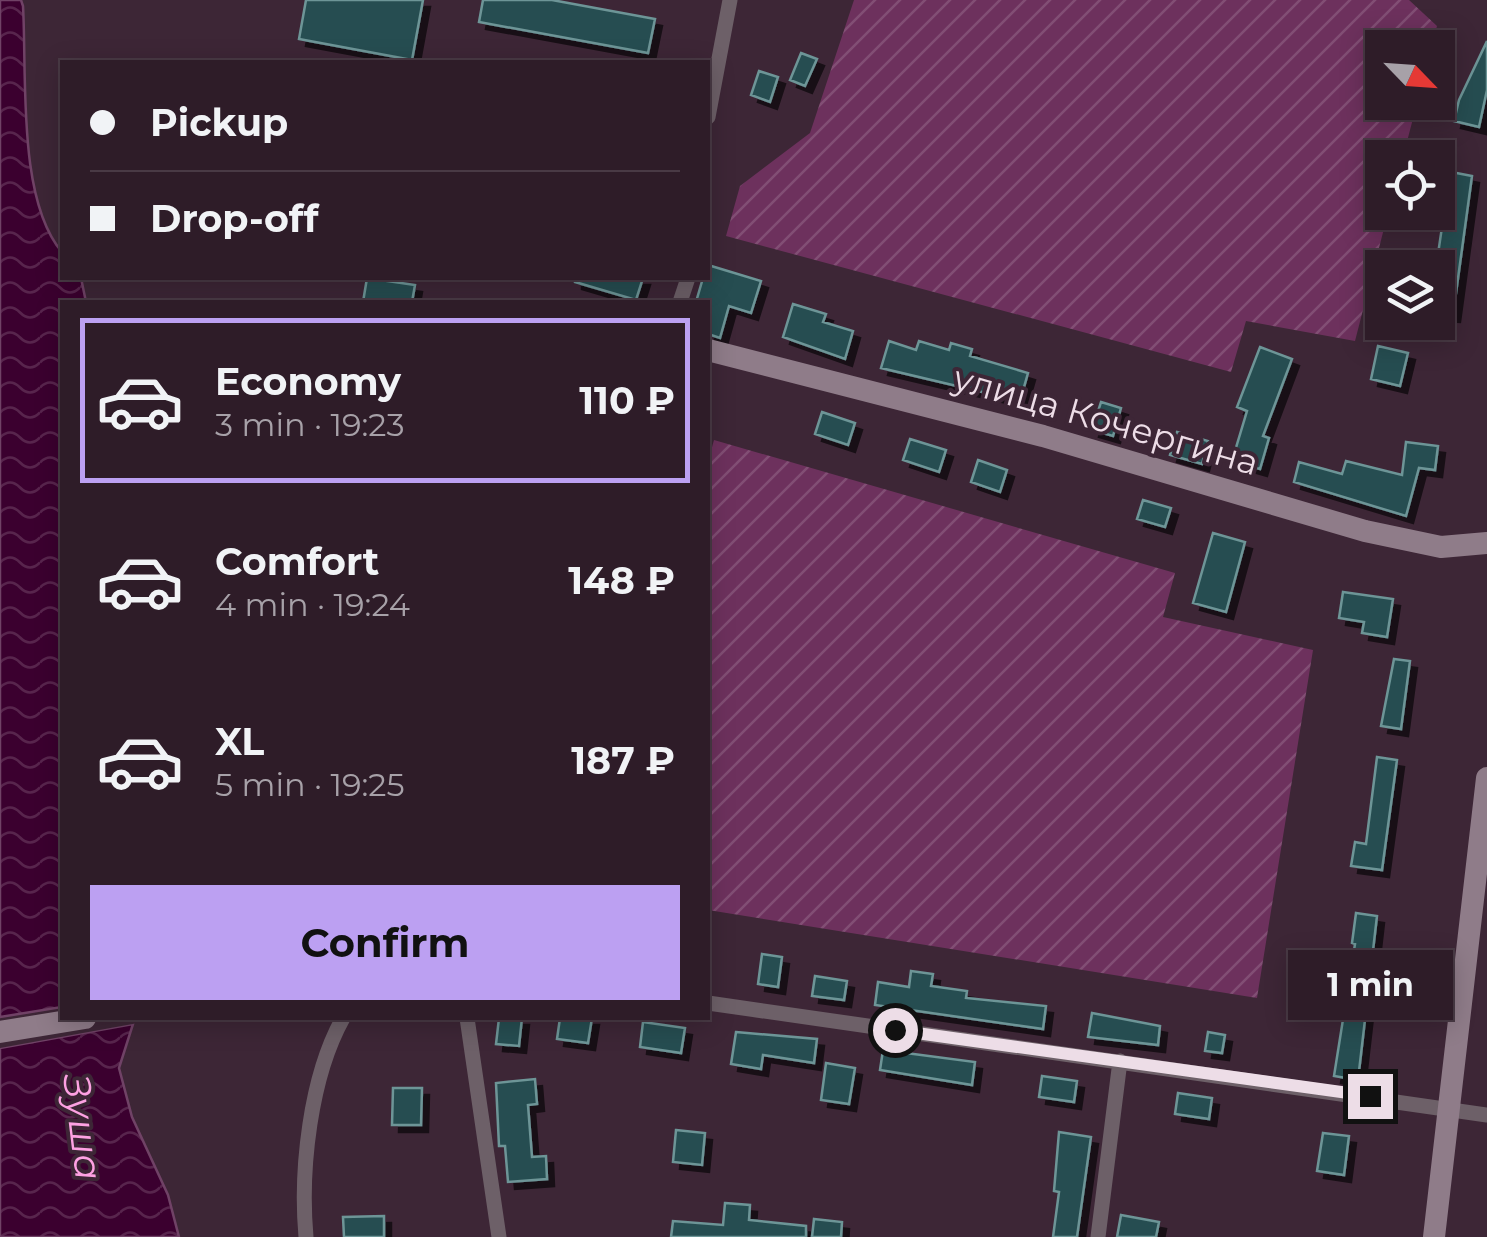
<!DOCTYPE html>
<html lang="en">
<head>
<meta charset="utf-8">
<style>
  body { margin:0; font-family:Montserrat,sans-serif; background:#362530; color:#f1f3f6; height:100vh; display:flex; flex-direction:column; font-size:38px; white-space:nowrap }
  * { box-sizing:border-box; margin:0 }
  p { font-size:32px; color:#a7a1a8 }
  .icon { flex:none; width:55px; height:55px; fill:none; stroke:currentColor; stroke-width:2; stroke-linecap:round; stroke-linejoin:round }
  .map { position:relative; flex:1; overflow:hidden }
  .details { position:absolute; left:60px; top:300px; width:650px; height:720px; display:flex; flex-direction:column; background:#2e1c28; border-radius:0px; box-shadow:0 5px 25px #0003,0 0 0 2px #493a45 }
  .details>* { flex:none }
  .banner { position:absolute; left:60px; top:60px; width:650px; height:220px; border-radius:0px; box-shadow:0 5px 25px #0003,0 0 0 2px #493a45; display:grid; align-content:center; height:220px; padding:0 30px; background:#2e1c28 }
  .needle { width:65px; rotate:115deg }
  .fabs { position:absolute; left:1365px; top:30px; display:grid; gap:20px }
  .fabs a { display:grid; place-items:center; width:90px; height:90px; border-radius:0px; background:#2e1c28; box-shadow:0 5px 25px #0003,0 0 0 2px #493a45; font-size:50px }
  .end { position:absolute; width:45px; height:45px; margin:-22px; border:12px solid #eddde7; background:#111; box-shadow:0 0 0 5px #111 }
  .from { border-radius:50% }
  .bubble { position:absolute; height:70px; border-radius:0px; background:#2e1c28; box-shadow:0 5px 25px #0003,0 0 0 2px #493a45; font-size:32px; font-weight:700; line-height:70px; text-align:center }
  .banner b { display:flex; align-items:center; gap:35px; height:95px; font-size:38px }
  .banner b+b { border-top:2px solid #493a45 }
  .banner i { width:25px; height:25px; background:#f1f3f6 }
  ul { padding:18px 0 0; list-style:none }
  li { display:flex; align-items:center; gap:30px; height:165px; margin:0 20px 15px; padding:0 10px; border:5px solid transparent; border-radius:0px }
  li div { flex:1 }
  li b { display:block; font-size:38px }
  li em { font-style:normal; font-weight:700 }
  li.active { border-color:#bca0f2 }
  li>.icon { width:90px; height:90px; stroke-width:1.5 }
  .primary-button { display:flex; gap:20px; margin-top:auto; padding:20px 30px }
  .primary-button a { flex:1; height:115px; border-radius:0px; background:#bca0f2; color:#111; font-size:40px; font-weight:700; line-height:115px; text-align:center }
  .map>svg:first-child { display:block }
  .garden { fill:url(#garden-furrows) }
  .water { fill:url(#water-waves); stroke:#704266; stroke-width:2.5 }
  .pier { fill:#3d2636 }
  .building { fill:#284e51; stroke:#6d9597; stroke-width:2.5; filter:url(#shadow) }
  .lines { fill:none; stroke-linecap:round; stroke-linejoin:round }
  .street { stroke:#6d6068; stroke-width:15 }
  .secondary { stroke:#8f7c89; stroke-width:22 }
  .route { stroke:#eddde7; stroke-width:12 }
  .labels { text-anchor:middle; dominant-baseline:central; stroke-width:8; stroke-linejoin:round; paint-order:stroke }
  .street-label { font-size:35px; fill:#eddde7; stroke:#3d2636 }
  .water-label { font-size:38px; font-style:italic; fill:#fda1e2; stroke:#3d2636 }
</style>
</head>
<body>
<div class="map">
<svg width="1487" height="1237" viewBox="0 0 1487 1237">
  <defs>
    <pattern id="garden-furrows" width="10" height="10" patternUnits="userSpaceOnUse" patternTransform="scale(2.5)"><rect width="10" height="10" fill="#6d315d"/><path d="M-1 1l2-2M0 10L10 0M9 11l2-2" fill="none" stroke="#824e74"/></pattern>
    <pattern id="water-waves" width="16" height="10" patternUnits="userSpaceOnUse" patternTransform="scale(2.5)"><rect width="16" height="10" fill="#3b002f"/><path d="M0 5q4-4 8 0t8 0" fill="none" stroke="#58254d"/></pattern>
    <filter id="shadow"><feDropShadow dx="7" dy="7" stdDeviation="0" flood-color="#0009"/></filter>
  </defs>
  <rect width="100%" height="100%" fill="#3d2636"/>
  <path class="garden" d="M854 0H1409L1437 26 1431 47 1382 48V102L1417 103 1403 157 1382 158V212L1388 213 1355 341 1246 321 1231 372 726 236 740 186 810 133Z
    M714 440 1175 573 1163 617 1313 650 1257 998 708 910V462Z"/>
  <path class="water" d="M0 0H21L23 6C27 74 17 200 62 252V278H81L86 302H62V1007L0 1017Z
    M133 1024 119 1068 132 1117 168 1195 179 1237H0V1048Z"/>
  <path class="pier" d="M133 1019 138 1023 0 1048V1043Z"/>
  <path class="building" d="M306 0H423L412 60 299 39Z
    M483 0H552L655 19 648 53 479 22Z
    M1487 41V90L1479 127 1454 121 1459 100Z
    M801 53 817 59 805 86 790 80Z
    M759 71 778 77 770 102 751 95Z
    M1441 170 1472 176 1453 315 1438 314V254L1446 200 1438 198Z
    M708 265 761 281 751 313 729 306 720 338 708 334V302H696L703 278H708Z
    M367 278 415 285 412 302H363Z
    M575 278H643L636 300 575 282Z
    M793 304 826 314 823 322 853 331 845 359 783 337Z
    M889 341 916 350 919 341 949 350 951 343 972 349 970 356 1028 373 1020 401 881 368Z
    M1378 346 1408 353 1400 386 1371 379Z
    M1260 347 1292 359 1263 436 1269 438 1260 469 1232 461 1247 411 1237 407Z
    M1101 402 1121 408 1113 436 1092 430Z
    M822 412 855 423 848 445 815 434Z
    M1177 432 1208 441 1202 464 1170 455Z
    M910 439 946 450 939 472 903 460Z
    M1406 442 1438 446 1435 470 1419 468 1406 516 1294 482 1299 462 1342 474 1346 461 1402 475Z
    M978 460 1007 470 1000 492 971 482Z
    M1143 500 1171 508 1165 527 1137 519Z
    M1213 533 1245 542 1226 612 1193 603Z
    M1343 592 1393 599 1387 637 1362 633 1364 622 1339 618Z
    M1394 659 1410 661 1401 729 1381 726Z
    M1377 757 1397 760 1382 870 1351 866 1355 842 1366 844Z
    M1356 913 1377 916 1358 1080 1334 1076 1355 944 1352 943Z
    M762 954 782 957 778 987 758 984Z
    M911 971 933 974 931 986 967 991 966 998 1046 1006 1043 1029 875 1005 878 982 909 987Z
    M815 976 847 981 844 1000 812 996Z
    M1092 1013 1160 1026 1158 1045 1088 1037Z
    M499 1018H522L519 1046 496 1044Z
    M560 1018H592L588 1043 557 1039Z
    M643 1022 685 1028 681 1053 640 1047Z
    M736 1032 817 1039 814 1063 763 1055 761 1069 731 1064Z
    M1208 1032 1225 1035 1222 1053 1205 1051Z
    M883 1050 975 1062 972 1085 880 1070Z
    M826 1063 855 1068 849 1104 821 1100Z
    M1042 1076 1077 1081 1074 1102 1039 1097Z
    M535 1079 537 1104 528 1105 532 1157 546 1156 547 1179 508 1182 505 1146H499L496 1083Z
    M393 1088H422L421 1125H392Z
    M1178 1093 1212 1098 1209 1119 1175 1114Z
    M676 1130 705 1133 702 1165 673 1162Z
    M1059 1132 1091 1137 1077 1237H1053L1059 1192 1054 1191Z
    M1323 1133 1349 1136 1344 1175 1317 1171Z
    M725 1203 750 1205 749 1220 806 1226V1237H671L673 1221 723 1225Z
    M1121 1215 1159 1222 1156 1237H1117Z
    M384 1216V1237H344L343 1217Z
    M814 1219 842 1222 841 1237H812Z"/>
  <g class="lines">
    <path class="street" d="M708 117 730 0
      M680 302 688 278
      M708 1003 1487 1115
      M467 1018 499 1237
      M306 1237C300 1170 310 1077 343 1018
      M1098 1237 1120 1061"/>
    <path class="secondary" d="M708 350 1043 436 1365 531 1441 547 1487 543
      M0 1032 85 1018
      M1434 1237 1487 778"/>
  </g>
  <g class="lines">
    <path class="route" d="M895 1030 1370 1096"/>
  </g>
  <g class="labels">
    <g class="street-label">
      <text transform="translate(1106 420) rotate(16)">улица Кочергина</text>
    </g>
    <g class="water-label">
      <text transform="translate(83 1127) rotate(83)">Зуша</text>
    </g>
  </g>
</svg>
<div class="fabs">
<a><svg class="needle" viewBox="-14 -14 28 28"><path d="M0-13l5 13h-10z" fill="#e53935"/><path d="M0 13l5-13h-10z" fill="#a7a1a8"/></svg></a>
<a><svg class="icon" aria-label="locate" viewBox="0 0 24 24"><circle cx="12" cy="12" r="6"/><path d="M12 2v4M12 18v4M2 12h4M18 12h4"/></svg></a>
<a><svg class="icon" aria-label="layers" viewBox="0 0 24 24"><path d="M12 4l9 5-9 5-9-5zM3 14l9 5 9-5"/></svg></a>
</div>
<i class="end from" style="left:895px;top:1030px"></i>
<i class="end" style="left:1370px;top:1096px"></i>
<div class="bubble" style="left:1288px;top:950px;width:165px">1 min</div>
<div class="banner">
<b><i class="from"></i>Pickup</b>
<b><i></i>Drop-off</b>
</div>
<section class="details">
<ul>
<li class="active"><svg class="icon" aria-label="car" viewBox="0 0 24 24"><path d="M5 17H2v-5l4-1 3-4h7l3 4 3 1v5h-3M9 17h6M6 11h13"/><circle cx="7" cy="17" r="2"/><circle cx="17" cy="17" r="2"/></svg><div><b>Economy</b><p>3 min · 19:23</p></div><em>110 ₽</em></li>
<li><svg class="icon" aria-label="car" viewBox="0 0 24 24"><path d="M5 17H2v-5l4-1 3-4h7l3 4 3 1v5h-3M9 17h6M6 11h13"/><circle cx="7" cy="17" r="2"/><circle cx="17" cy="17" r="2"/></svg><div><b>Comfort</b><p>4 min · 19:24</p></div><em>148 ₽</em></li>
<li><svg class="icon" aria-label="car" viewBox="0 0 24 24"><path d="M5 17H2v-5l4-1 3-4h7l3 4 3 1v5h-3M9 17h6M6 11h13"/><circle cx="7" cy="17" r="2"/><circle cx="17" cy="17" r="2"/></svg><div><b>XL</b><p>5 min · 19:25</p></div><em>187 ₽</em></li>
</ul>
<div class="primary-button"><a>Confirm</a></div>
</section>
</div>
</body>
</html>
